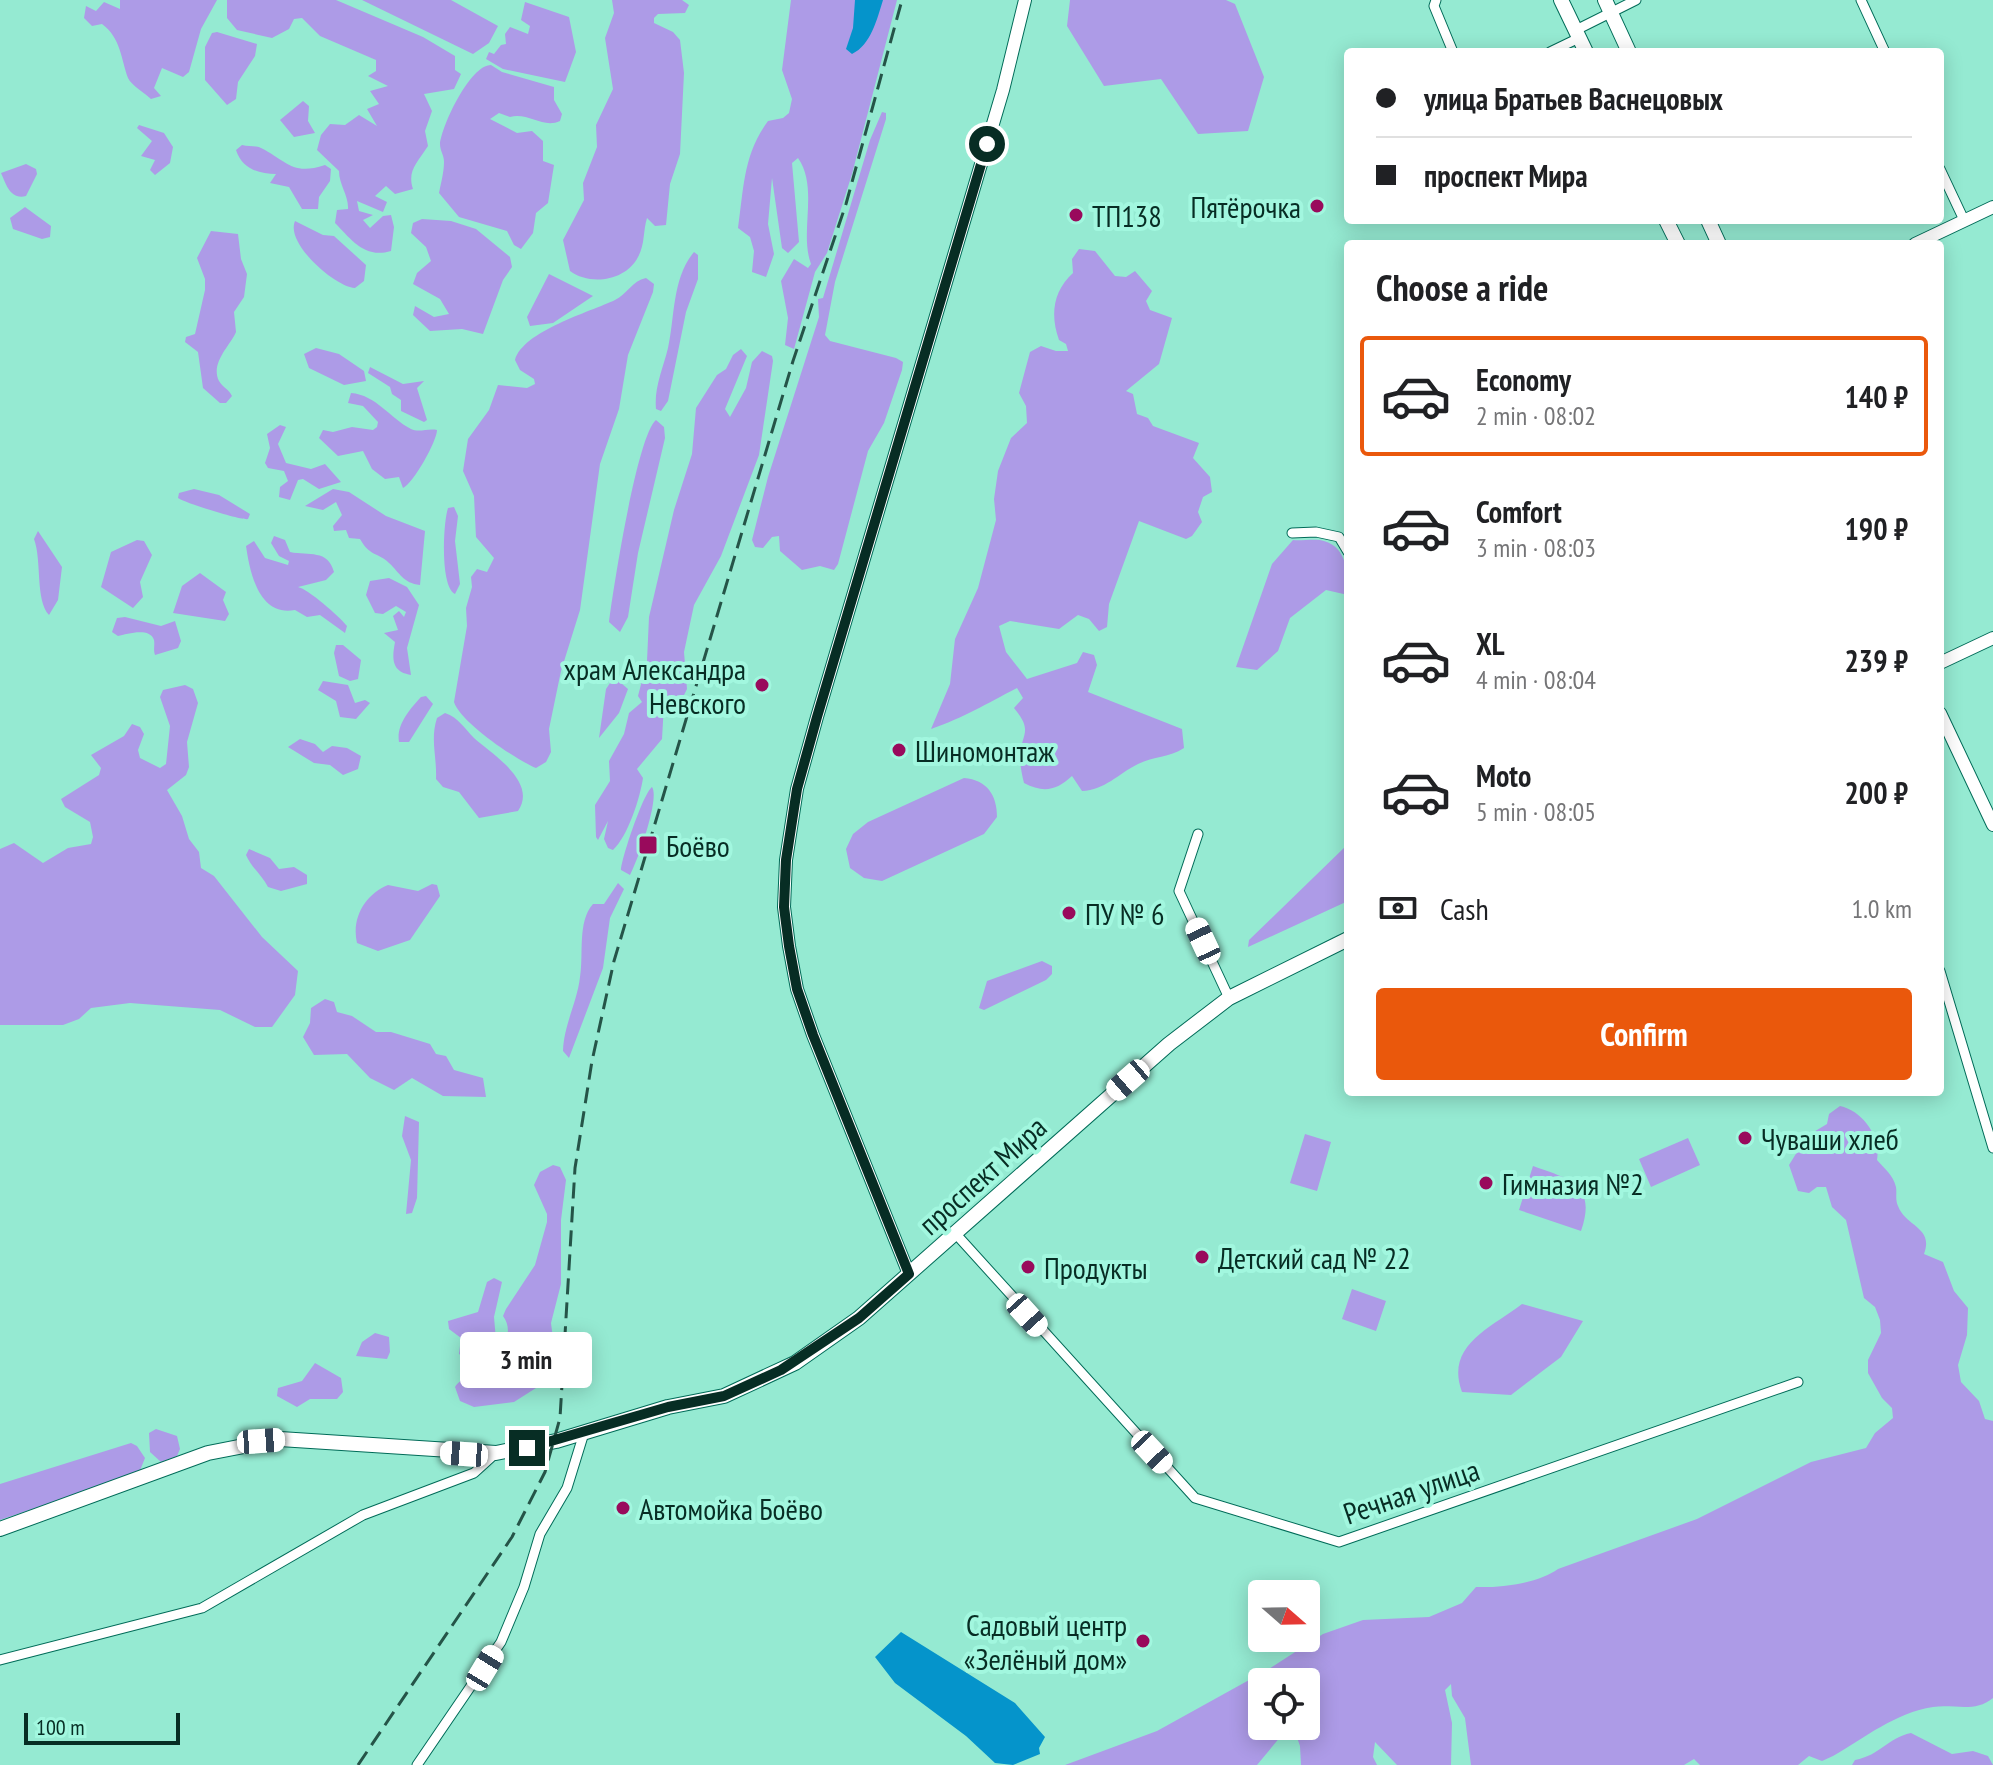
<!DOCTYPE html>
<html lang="en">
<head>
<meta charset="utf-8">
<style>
  body { margin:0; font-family:"PT Sans Narrow",sans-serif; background:#f6f6f6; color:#202124; height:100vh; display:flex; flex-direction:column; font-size:30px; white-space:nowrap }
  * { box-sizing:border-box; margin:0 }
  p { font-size:26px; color:#757577 }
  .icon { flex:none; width:44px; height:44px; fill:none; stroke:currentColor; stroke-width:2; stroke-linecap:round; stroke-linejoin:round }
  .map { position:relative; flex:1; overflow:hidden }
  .drawer { position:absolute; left:1344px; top:240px; width:600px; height:856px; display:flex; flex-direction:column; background:#fff; border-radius:8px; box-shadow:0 4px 20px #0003 }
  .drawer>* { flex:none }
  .banner { position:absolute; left:1344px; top:48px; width:600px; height:176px; border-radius:8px; box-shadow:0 4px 20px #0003; display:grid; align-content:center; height:176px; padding:0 32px; background:#fff }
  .needle { width:52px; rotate:110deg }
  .controls { position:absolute; left:1248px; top:1580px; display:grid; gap:16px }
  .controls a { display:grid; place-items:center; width:72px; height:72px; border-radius:8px; background:#fff; box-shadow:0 4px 20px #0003; font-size:40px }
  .scale { position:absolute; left:24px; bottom:20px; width:156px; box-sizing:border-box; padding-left:8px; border:4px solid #072d24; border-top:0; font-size:22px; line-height:28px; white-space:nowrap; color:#072d24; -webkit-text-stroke:6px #a2f7df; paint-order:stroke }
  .end { position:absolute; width:36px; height:36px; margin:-18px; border:10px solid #072d24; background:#fff; box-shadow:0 0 0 4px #fff }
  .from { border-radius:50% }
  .bubble { position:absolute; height:56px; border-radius:8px; background:#fff; box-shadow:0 4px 20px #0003; font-size:26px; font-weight:700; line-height:56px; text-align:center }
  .car { position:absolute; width:24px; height:48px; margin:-24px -12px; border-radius:10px; box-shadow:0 0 6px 2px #0007; background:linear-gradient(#fff 24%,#345 0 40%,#fff 0 76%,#345 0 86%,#fff 0) }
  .banner b { display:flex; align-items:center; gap:28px; height:76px; font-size:30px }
  .banner b+b { border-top:2px solid #e0e0e0 }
  .banner i { width:20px; height:20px; background:#202124 }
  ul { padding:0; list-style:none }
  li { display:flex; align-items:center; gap:24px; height:120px; margin:0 16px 12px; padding:0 16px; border:4px solid transparent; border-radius:8px }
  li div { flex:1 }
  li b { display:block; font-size:30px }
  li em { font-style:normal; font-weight:700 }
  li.active { border-color:#ea580c }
  li>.icon { width:72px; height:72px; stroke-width:1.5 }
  h2 { padding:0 32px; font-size:36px; line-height:96px }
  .pay { display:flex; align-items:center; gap:20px; height:88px; padding:0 32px; font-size:30px }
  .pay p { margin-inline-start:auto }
  .button { display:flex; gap:16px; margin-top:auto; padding:16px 32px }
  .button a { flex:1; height:92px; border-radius:8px; background:#ea580c; color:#fff; font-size:32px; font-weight:700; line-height:92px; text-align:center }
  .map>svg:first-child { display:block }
  .green { fill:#ad9be7 }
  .water { fill:#0594cb }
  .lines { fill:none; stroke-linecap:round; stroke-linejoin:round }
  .street-casing { stroke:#006b58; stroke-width:11 }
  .secondary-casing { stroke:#006b58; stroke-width:14 }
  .primary-casing { stroke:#006b58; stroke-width:16 }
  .street { stroke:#fff; stroke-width:9 }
  .secondary { stroke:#fff; stroke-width:12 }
  .primary { stroke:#fff; stroke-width:14 }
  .rail { stroke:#255448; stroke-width:3; stroke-dasharray:16 8; stroke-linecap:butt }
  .route { stroke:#072d24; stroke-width:10 }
  .poi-dot { fill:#990a5c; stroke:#a2f7df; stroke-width:3 }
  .labels { text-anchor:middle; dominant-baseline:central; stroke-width:8; stroke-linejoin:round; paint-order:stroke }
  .poi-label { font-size:30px; fill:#072d24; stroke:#a2f7df; text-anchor:start }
  .street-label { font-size:30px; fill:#072d24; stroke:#a2f7df }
</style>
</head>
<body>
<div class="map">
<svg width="1993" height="1765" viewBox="0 0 1993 1765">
  <rect width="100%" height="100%" fill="#95ead2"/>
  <path class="green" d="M120 0H217L201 29 189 72 183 77 162 68 154 88 161 96 151 99C146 94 131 85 128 78 121 59 121 38 102 24L92 26 84 18 86 6 96 11 104 2 120 9Z
    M227 0H336L423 37 455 56V70L461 74 454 89 424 94 432 111 425 131 428 146C417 163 407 171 413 189L395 194 386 186 375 196 387 202 383 212 357 201 359 211 373 215 363 220 370 228 383 216 391 215 394 227 391 251C364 259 351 239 335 223L337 210 348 209C349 196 339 185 339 171L317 150 321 135 330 124 345 125 359 115 377 126 367 109 379 104 370 91 388 86 368 76 376 71V60L320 36 302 18 294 19 289 29 272 38 237 30 227 18Z
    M362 0H451L498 26 489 43 473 54Z
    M612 0H682L689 5 685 13 658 14 654 18V23L673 32 680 40 684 73 680 154 670 184 666 225 655 226 647 218C643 231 645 245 638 257 626 281 590 286 570 271L563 240 584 200 583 183 597 147 596 125 613 89 605 38 614 13Z
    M791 0H897L852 174 827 253 815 272 794 349 785 345 788 318 781 281 794 259 808 268 811 264C799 232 819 188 798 158L792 163 799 242 788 253 782 248 772 178 768 224 774 254 766 277 752 272 754 251 750 237 738 228C744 188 743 155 768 121L783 118 789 113 792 99 782 70Z
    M1070 0H1226L1235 4 1264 77 1248 131 1198 134 1161 79 1104 86 1067 26Z
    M525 2 569 17 576 52 565 82 503 69 486 59 489 52 494 54 501 45 506 44 505 34 510 27 528 34 530 26 521 20Z
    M217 32 257 44 255 56 238 82 236 99 227 105 205 80V47L212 33Z
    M491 65 502 72 554 87V100L562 114 560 121C543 129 528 112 510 117L499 113 490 119 517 133 532 131 543 141V161L554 165 548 203 536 213 533 233 521 249 514 245 507 231 459 217 439 193C441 183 444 172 444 162 444 155 440 151 440 144 442 125 470 65 491 65Z
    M303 101 309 106 308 121 315 133 294 137 280 120Z
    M882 112 886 113V119L835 282 825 335 830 341 896 358 903 362 902 370 884 423 868 451 838 564 834 570 820 566 802 570 780 551 779 536 772 537 763 548 755 547 752 540 768 477 819 317 818 299 823 298 870 140Z
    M139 125 164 133 173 147 170 163 155 175 150 170 155 160 141 156 152 141 137 128Z
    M242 145C249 147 256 145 261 148 287 161 292 176 325 165L331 169 330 181 319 197 318 209H302L289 187 270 183 276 174C259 174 242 169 236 150Z
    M26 164 36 169 37 174 26 196C10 200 6 184 1 173Z
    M25 207 51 226 50 237 42 239 13 229 10 218Z
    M422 219 451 221 476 229 510 257 512 267 503 280 483 334 462 329 430 331 413 315 415 306 434 317 449 314 440 299 413 284 417 273 431 261 426 247 411 233 413 223Z
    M295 221 323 235 334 236 366 265 364 281 355 288C335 287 285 243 295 221Z
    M211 231 238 234 241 259 247 274 244 297 234 312 236 332C230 346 210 363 219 381 223 388 229 389 232 396L226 403H220L203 388 198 352 185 342 186 337 195 334 205 290V279L197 258Z
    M1079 249 1095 251 1115 276 1126 277 1135 271 1152 291 1146 301 1150 310 1172 318 1159 364 1126 391 1133 394 1137 414 1148 418 1153 426 1199 443 1193 458 1210 477 1212 492 1203 497 1198 512 1202 522 1192 536 1186 539 1139 521 1109 604 1107 627 1099 631 1089 619 1078 615 1059 629 1010 621 999 626 1006 652 1027 679 1077 663 1083 652 1094 655 1097 665 1088 692 1182 729 1184 748C1169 758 1154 756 1138 764 1118 774 1105 790 1082 791L1072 776C1056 791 1043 793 1024 783 1022 775 1020 765 1020 757 1021 733 1034 732 1014 708L1023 698 1017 688C986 704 965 717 931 729L950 684 955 639 978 588 996 520 994 499 998 471 1011 438 1027 423 1026 406 1019 393 1030 352 1041 346 1056 351H1068L1066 344 1059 340C1050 315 1053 291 1073 273L1072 259Z
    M694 252 698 255V279L686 312 668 401 661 411 656 409C654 387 663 369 668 348 675 317 672 278 694 252Z
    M549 274 593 296 553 323 530 326 527 317Z
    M646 278 654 284 653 292 628 355 619 409 600 464 580 610 561 671 549 729 551 752 546 762 536 768C516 760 460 722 454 702L467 626 466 608 472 587 471 577 477 569 487 572 494 558 476 537 474 496 463 471 468 439 489 410 498 385 527 388 535 384 534 379 520 370 515 360C523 331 590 312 615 300 627 294 632 281 646 278Z
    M316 348 339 354 364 371 366 381 344 385 309 368 304 354Z
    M741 349 747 356 725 409 730 417 746 388 752 362 762 351 772 356 773 361 759 455 721 556 694 605 684 652 687 689 680 703 664 704 662 739 637 769 643 778C640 798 628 836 613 850L608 848 604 839 608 821 598 840 596 837 595 805 610 781 609 761 624 734 629 713 642 702 638 696 647 661 649 617 674 510 692 454 696 408 717 375 726 369 733 355Z
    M370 367 403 384 424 381 417 388 427 420 424 422 401 411V400L392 394 390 387 368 373Z
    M351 393C376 395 390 418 411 429 419 433 428 428 437 430 437 441 413 484 403 488L399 477 385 479 372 469 363 451 338 456 319 438 323 430 333 432 352 427 373 430 377 427 378 422 363 406 348 403Z
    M656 420 664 427 665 438 638 553 628 617 620 632 609 622C613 590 637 436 656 420Z
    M280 425 286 427 278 444 286 463 311 469 325 464 341 482 319 489 303 479 298 480 290 500 279 497 280 487 288 481 284 471 268 468 265 463 270 448 267 434Z
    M194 489 219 495 250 514 248 519C243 521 185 503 178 498L179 493Z
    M333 489 349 492 386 516 425 531 420 585C403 583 400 573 389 563 378 552 370 557 360 539L349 538 346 530 334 531 333 526 342 515 336 502 323 510 305 506Z
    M454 507 458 516 455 541 460 584 455 594C440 587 443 523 448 508Z
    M38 531 62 567 58 600 49 615C35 600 42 560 34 539Z
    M274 536 285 540 290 552C309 556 328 549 334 572L326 580 298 587C308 589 339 616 347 626L345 633 320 615 307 617 295 610C259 617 250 573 246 546L254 541 265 558 288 565 289 561 279 556 271 543Z
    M137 540 144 541 152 555 140 582 143 597 133 608 101 587 111 552Z
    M1293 540C1302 541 1317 538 1324 541 1348 548 1348 575 1348 595L1326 590 1290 618 1278 651 1257 670 1236 667 1272 564Z
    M200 573 226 592 223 600 229 614 225 621 173 613 182 586Z
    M389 578 407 587 419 605 407 648 411 675C391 672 392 658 395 642L384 633 398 630 393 616 399 611 404 617 406 612 396 606 383 614 375 613 366 595 370 581Z
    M125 617 161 626 175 621 181 641 178 648 155 655C153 650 155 645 154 640 150 627 127 634 118 636L112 632 117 618Z
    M336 645H343L361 660 358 679 350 681 339 676 334 653Z
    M614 677 628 689 619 713 599 738 606 689Z
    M323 681 348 685 355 703 365 700 370 703 356 719 340 717 336 701 318 690Z
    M185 685 193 689 198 703 187 742 189 767 186 775 167 790 182 816 189 839 199 852 201 868 214 876 262 937 298 971 295 995 272 1027H255L220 1010 130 1003 91 1008 79 1019 63 1025H0V849L14 843 43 863 68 848 91 844 93 837 90 822 65 807 61 799 99 775 101 768 91 755 124 736 132 724 140 727 144 734 138 750 140 758 160 768 166 764 170 726 160 697 163 690Z
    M426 696 433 704 409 742H399C396 725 410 709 421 697Z
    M445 713C459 718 464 728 474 738 492 754 538 782 518 811L479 818 459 792 443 787 436 779C437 756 430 740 437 718Z
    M300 739 315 744 323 752 332 746 347 748 361 756 358 769 343 775 330 765 314 763 288 747Z
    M964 778C987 780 997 795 997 817L984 834 882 881 864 878 850 868 846 849 853 834 868 822Z
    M652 787C660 798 638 860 630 875L621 870C622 857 643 794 652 787Z
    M1348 844V901L1248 947 1249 940Z
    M249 849 270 858 279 869 294 867 307 875V884L281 891 268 887C262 875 251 867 246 855Z
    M618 883 624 889 610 918 603 968 569 1058 563 1051C564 1024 577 1003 580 977 584 954 577 922 593 904H604Z
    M388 885 418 891 432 884 437 885 440 896 410 940 378 951 357 943C351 917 366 894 388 885Z
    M1042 961 1052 966V974L1046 980 984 1010 979 1008 987 981Z
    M325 999 334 1002 337 1012 352 1016 376 1032H391L430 1044 436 1054 446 1056 454 1070 483 1078 486 1097 443 1096 412 1078 394 1090 370 1078 347 1054 314 1055 303 1037 310 1023 311 1008Z
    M1840 1106C1863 1111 1881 1137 1877 1160 1884 1168 1893 1175 1896 1187 1897 1193 1895 1200 1898 1206 1906 1227 1934 1227 1924 1254L1943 1262 1954 1291 1968 1308 1967 1335 1958 1365 1961 1382 1979 1401 1985 1419 1993 1421V1698C1975 1713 1955 1704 1933 1707 1895 1713 1866 1737 1833 1756L1822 1761 1809 1756 1798 1765H1700L1694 1759 1684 1765H1471L1465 1718 1452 1696 1451 1684 1445 1690 1452 1723 1451 1765H1397L1375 1742 1373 1757 1377 1765H1301L1300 1746 1293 1726H1306V1682H1262V1726H1283L1281 1736 1257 1765H1065L1157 1731 1269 1669 1323 1634 1363 1620 1429 1617 1462 1603 1476 1587C1501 1588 1539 1583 1558 1569L1697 1519 1811 1462 1866 1448 1875 1433 1893 1418 1892 1408 1882 1398 1868 1373V1360L1881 1333 1880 1320 1875 1307 1864 1298 1846 1220 1832 1207 1826 1187H1817L1809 1193 1798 1191 1789 1165 1807 1136 1827 1124 1829 1114Z
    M405 1116 419 1122 417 1198 412 1213 406 1214 411 1160 402 1136Z
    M1305 1134 1331 1142 1317 1191 1290 1183Z
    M1688 1138 1700 1165 1651 1187 1639 1159Z
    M553 1165 560 1167 566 1180 561 1220V1284L551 1323 555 1354 550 1369 536 1388 514 1402 474 1407 460 1401 455 1387C462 1376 473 1379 482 1371 498 1359 517 1334 503 1316L506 1309 535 1265 547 1222V1214L534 1185 540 1172Z
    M1533 1166C1570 1179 1597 1185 1581 1231L1519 1210Z
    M494 1278 502 1282 494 1317 496 1340 487 1351 465 1358 459 1354 461 1338 449 1329 448 1321 478 1312 487 1282Z
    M1352 1289 1386 1301 1376 1331 1342 1319Z
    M1522 1304 1583 1321 1561 1357 1511 1395 1462 1392C1445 1346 1489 1329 1522 1304Z
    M375 1333 389 1337 390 1352 387 1359 356 1356 362 1342Z
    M315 1363 341 1378 343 1392 337 1399H310L297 1407 277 1396 278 1388 302 1381Z
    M156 1429 177 1436 180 1449 177 1456 161 1462 150 1452 149 1433Z
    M131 1443 137 1446 145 1458 139 1473 0 1520V1484Z
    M1911 1733 1952 1754 1973 1751 1988 1756 1993 1765H1852L1855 1760C1881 1755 1887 1738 1911 1733Z"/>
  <path class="water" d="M855 0H883C877 19 871 45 852 54L846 49 853 28Z
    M901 1632 1015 1703 1045 1737 1039 1748 1040 1754 1013 1765 995 1763 966 1736 895 1683 875 1657Z"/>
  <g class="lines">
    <g class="street-casing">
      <path id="street" d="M1436 0 1434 6 1453 52
        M1861 0 1885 52
        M1576 30 1636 0
        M1550 52 1579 38
        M1940 169 1964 220
        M1292 533 1316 532 1339 537 1348 552
        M1198 834 1179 891 1229 998
        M1940 971 1993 1148
        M955 1233 1195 1498 1339 1542 1798 1382
        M0 1660 202 1608 363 1515 474 1473 496 1453
        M417 1765 501 1642 524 1587 540 1534 567 1488 584 1433"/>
    </g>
    <g class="secondary-casing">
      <path id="secondary" d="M1915 244 1993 207
        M1940 663 1993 638
        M1940 713 1993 825
        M909 1274 813 1035 797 989 789 946 784 907 786 860 797 789 817 717 1003 90 1025 0"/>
    </g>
    <g class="primary-casing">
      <path id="primary" d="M1561 0 1586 52
        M1605 0 1629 52
        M1666 220 1678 244
        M1708 220 1719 244
        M0 1529 208 1453 280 1439 496 1453 556 1441 668 1407 724 1396 795 1363 859 1318 1169 1044 1229 998 1348 939"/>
    </g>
    <use href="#street" class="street"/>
    <use href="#secondary" class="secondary"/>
    <use href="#primary" class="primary"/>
    <path class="rail" d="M358 1765 512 1537 545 1472 560 1418 575 1168 592 1061 614 961 793 361 846 204 902 0"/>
  </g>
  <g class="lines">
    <path class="route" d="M527 1448 668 1407 724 1396 781 1370 859 1318 909 1274 813 1035 797 989 789 946 784 907 786 860 797 789 817 717 987 144"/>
  </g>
  <g class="poi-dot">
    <circle cx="1317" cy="206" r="8"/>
    <circle cx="1076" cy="215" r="8"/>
    <circle cx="762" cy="685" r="8"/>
    <circle cx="899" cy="750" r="8"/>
    <rect x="638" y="835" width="20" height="20" rx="4"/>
    <circle cx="1069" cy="913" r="8"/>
    <circle cx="1745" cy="1138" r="8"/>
    <circle cx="1486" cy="1183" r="8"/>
    <circle cx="1202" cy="1257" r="8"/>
    <circle cx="1028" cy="1267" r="8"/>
    <circle cx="623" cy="1508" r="8"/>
    <circle cx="1143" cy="1641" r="8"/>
  </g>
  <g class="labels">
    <g class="poi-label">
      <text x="1301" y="206" text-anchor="end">Пятёрочка</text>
      <text x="1092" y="215">ТП138</text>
      <text x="746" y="668" text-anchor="end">храм Александра<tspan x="746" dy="34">Невского</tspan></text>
      <text x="915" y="750">Шиномонтаж</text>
      <text x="666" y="845">Боёво</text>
      <text x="1085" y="913">ПУ № 6</text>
      <text x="1761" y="1138">Чуваши хлеб</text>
      <text x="1502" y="1183">Гимназия №2</text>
      <text x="1218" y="1257">Детский сад № 22</text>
      <text x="1044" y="1267">Продукты</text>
      <text x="639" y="1508">Автомойка Боёво</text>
      <text x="1127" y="1624" text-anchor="end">Садовый центр<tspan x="1127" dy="34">«Зелёный дом»</tspan></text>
    </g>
    <g class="street-label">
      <text transform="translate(982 1175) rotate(-42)">проспект Мира</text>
      <text transform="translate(1411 1491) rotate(-19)">Речная улица</text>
    </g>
  </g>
</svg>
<div class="controls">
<a><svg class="needle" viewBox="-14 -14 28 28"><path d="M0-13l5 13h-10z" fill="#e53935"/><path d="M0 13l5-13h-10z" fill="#757577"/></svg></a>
<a><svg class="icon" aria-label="locate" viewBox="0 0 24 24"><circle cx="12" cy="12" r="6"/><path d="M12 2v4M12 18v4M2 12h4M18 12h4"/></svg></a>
</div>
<div class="scale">100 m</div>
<i class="end from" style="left:987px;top:144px"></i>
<i class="end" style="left:527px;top:1448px"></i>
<div class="bubble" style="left:460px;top:1332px;width:132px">3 min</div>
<i class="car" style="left:1203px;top:941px;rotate:335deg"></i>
<i class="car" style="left:1128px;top:1080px;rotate:229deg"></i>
<i class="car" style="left:1027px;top:1315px;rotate:138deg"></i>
<i class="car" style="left:261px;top:1441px;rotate:86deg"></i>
<i class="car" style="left:1152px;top:1452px;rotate:137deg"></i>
<i class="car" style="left:464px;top:1454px;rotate:274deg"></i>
<i class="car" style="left:485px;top:1668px;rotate:31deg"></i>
<div class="banner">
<b><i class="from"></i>улица Братьев Васнецовых</b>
<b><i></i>проспект Мира</b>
</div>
<section class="drawer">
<h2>Choose a ride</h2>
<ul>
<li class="active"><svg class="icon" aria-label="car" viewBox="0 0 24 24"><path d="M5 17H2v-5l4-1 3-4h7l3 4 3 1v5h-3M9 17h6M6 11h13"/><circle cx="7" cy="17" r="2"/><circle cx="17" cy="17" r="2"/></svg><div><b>Economy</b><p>2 min · 08:02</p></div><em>140 ₽</em></li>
<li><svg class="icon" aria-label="car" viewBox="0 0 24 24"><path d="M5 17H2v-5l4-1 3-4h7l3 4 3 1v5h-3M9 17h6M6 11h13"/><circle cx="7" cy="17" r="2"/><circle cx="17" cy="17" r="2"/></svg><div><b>Comfort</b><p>3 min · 08:03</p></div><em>190 ₽</em></li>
<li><svg class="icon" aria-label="car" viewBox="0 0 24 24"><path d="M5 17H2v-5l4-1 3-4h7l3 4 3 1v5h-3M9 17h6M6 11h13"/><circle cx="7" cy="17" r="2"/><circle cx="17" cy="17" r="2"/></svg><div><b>XL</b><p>4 min · 08:04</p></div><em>239 ₽</em></li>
<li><svg class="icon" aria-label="car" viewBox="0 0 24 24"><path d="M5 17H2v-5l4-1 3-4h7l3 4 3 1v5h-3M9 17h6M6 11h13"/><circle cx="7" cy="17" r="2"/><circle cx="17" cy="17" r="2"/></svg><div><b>Moto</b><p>5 min · 08:05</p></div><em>200 ₽</em></li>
</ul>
<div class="pay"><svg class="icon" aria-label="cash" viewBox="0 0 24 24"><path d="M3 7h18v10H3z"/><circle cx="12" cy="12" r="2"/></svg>Cash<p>1.0 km</p></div>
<div class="button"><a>Confirm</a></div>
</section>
</div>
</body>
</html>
